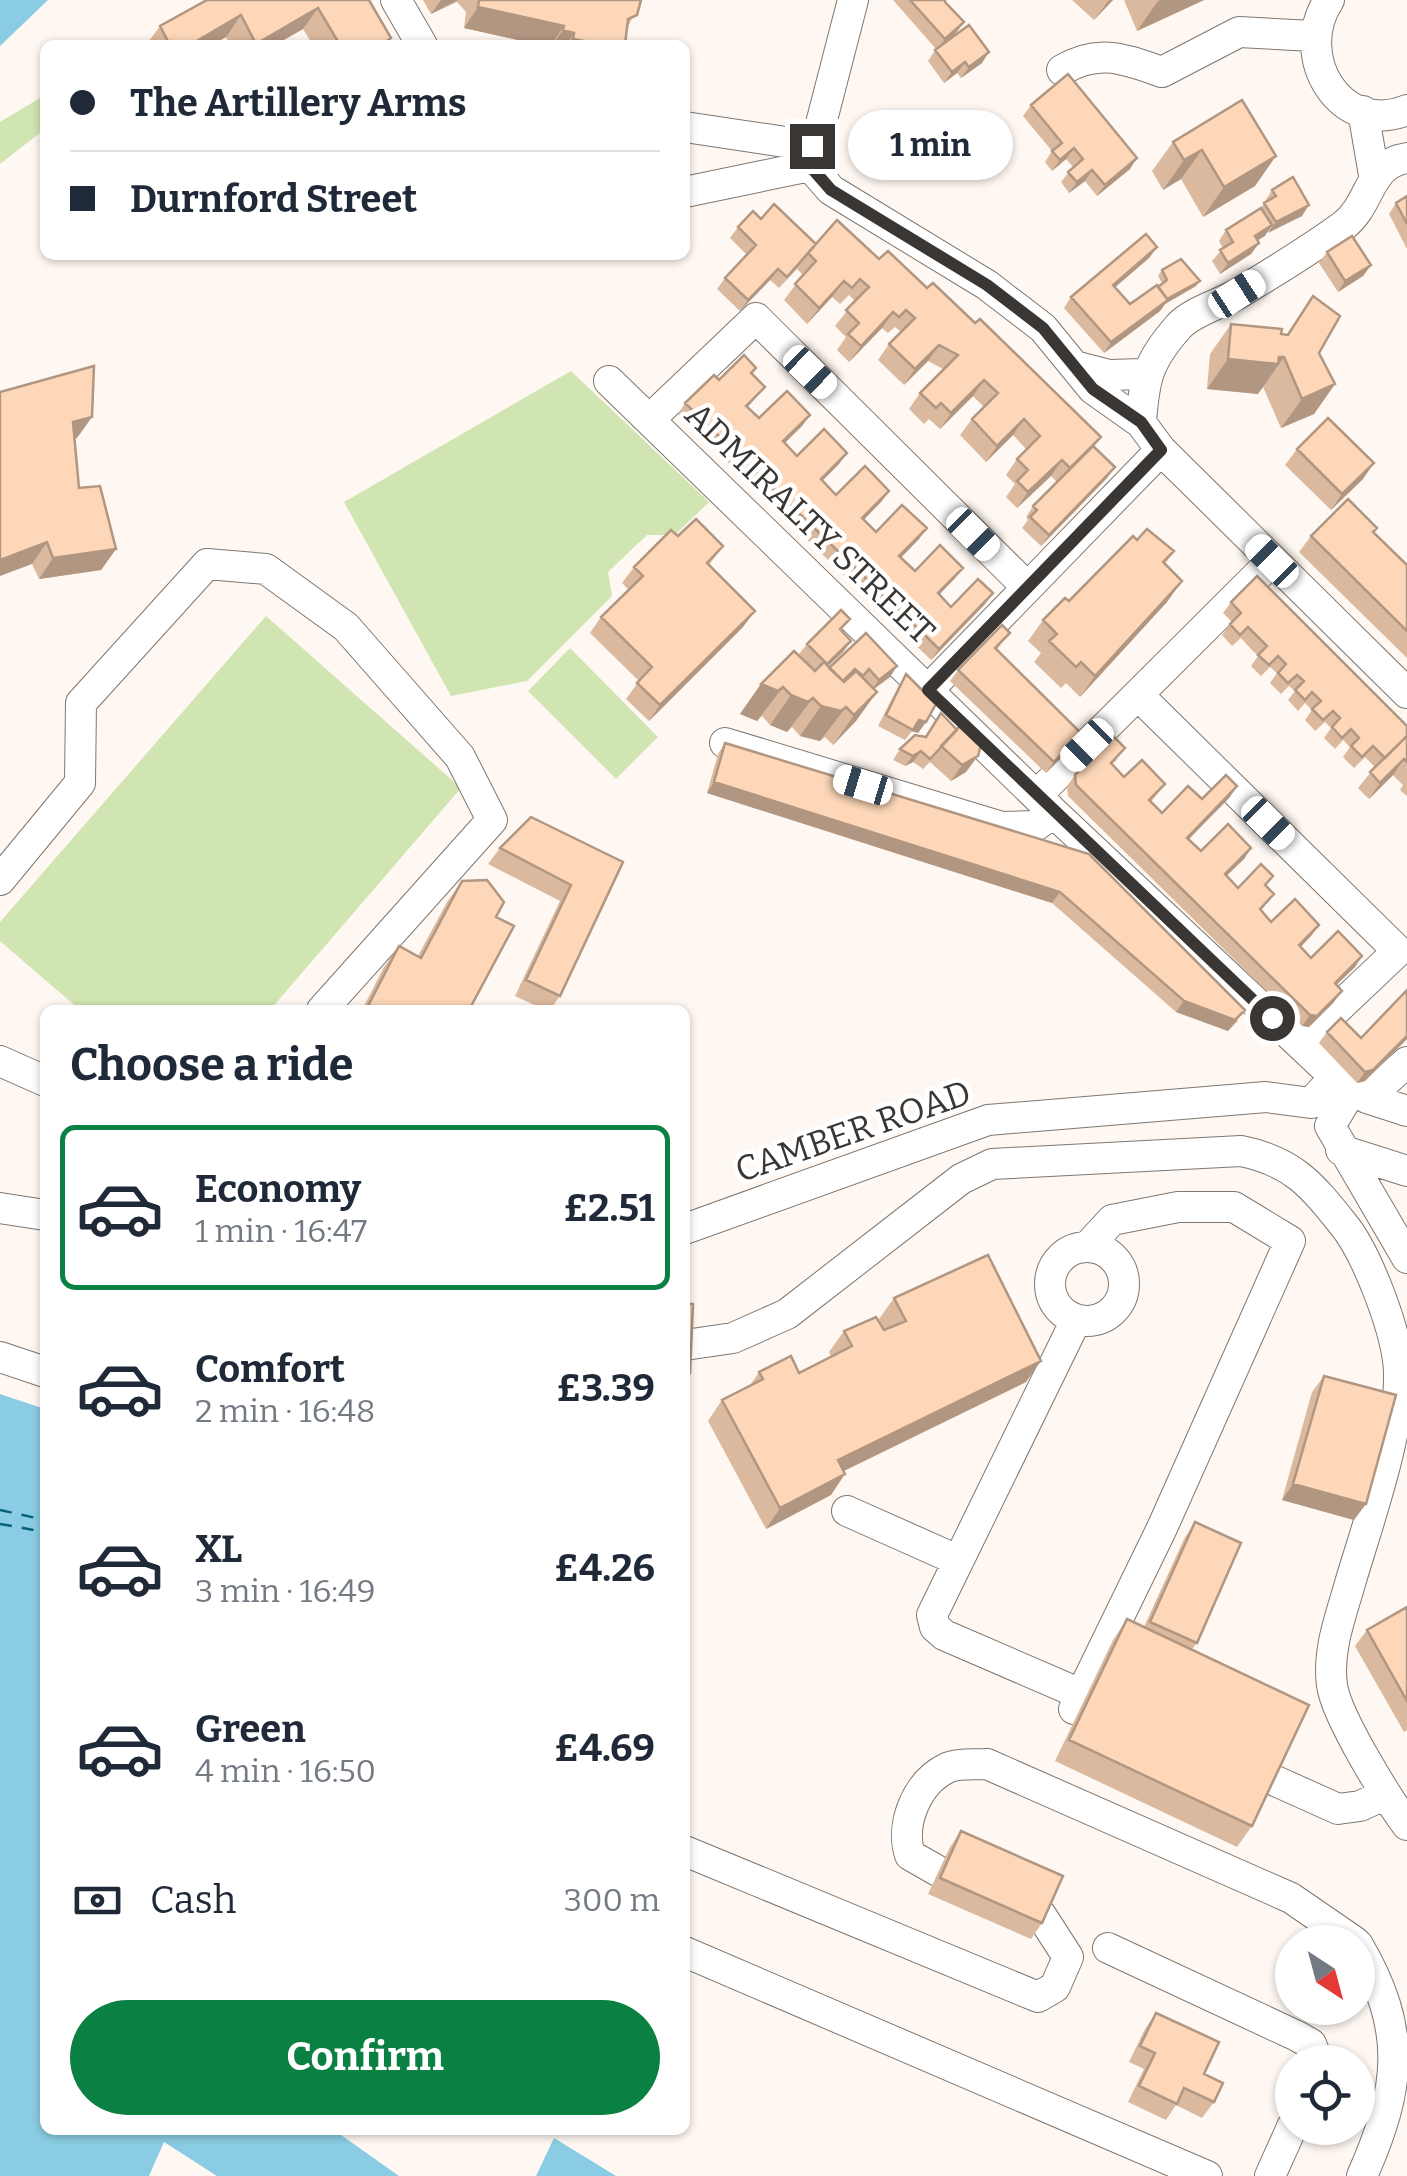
<!DOCTYPE html>
<html lang="en">
<head>
<meta charset="utf-8">
<style>
  body { margin:0; font-family:Bitter,serif; background:#f2f2f3; color:#1f2937; height:100vh; display:flex; flex-direction:column; font-size:38px; white-space:nowrap }
  * { box-sizing:border-box; margin:0 }
  p { font-size:32px; color:#747a83 }
  .icon { flex:none; width:55px; height:55px; fill:none; stroke:currentColor; stroke-width:2; stroke-linecap:round; stroke-linejoin:round }
  .map { position:relative; flex:1; overflow:hidden }
  .details { position:absolute; left:40px; top:1005px; width:650px; height:1130px; display:flex; flex-direction:column; background:#fff; border-radius:15px; box-shadow:0 2px 8px #0004 }
  .details>* { flex:none }
  .guide { position:absolute; left:40px; top:40px; width:650px; height:220px; border-radius:15px; box-shadow:0 2px 8px #0004; display:grid; align-content:center; height:220px; padding:0 30px; background:#fff }
  .needle { width:65px; rotate:144deg }
  .controls { position:absolute; left:1275px; top:1925px; display:grid; gap:20px }
  .controls a { display:grid; place-items:center; width:100px; height:100px; border-radius:50%; background:#fff; box-shadow:0 2px 8px #0004; font-size:50px }
  .end { position:absolute; width:45px; height:45px; margin:-22px; border:12px solid #393633; background:#fff; box-shadow:0 0 0 5px #fff }
  .from { border-radius:50% }
  .bubble { position:absolute; height:70px; border-radius:35px; background:#fff; box-shadow:0 2px 8px #0004; font-size:32px; font-weight:700; line-height:70px; text-align:center }
  .car { position:absolute; width:30px; height:60px; margin:-30px -15px; border-radius:12px; box-shadow:0 0 8px 2px #0007; background:linear-gradient(#fff 24%,#345 0 40%,#fff 0 76%,#345 0 86%,#fff 0) }
  .guide b { display:flex; align-items:center; gap:35px; height:95px; font-size:38px }
  .guide b+b { border-top:2px solid #e0e1e3 }
  .guide i { width:25px; height:25px; background:#1f2937 }
  ul { padding:0; list-style:none }
  li { display:flex; align-items:center; gap:30px; height:165px; margin:0 20px 15px; padding:0 10px; border:5px solid transparent; border-radius:15px }
  li div { flex:1 }
  li b { display:block; font-size:38px }
  li em { font-style:normal; font-weight:700 }
  li.selected { border-color:#0b8043 }
  li>.icon { width:90px; height:90px; stroke-width:1.5 }
  h2 { padding:0 30px; font-size:45px; line-height:120px }
  .pay { display:flex; align-items:center; gap:25px; height:110px; padding:0 30px; font-size:38px }
  .pay p { margin-inline-start:auto }
  .cta { display:flex; gap:20px; margin-top:auto; padding:20px 30px }
  .cta a { flex:1; height:115px; border-radius:60px; background:#0b8043; color:#fff; font-size:40px; font-weight:700; line-height:115px; text-align:center }
  .map>svg:first-child { display:block }
  .green { fill:#d0e5b2 }
  .water { fill:#8acce3 }
  .lines { fill:none; stroke-linecap:round; stroke-linejoin:round }
  .ferry { stroke:#076279; stroke-width:2.5; stroke-dasharray:12 10; stroke-linecap:butt }
  .minor-casing { stroke:#7e7771; stroke-width:32 }
  .minor { stroke:#fff; stroke-width:30 }
  .wall { fill:#dab99e }
  .shaded-wall { fill:#b19681 }
  .building { fill:#fdd7b8; stroke:#b19681; stroke-width:2.5 }
  .route { stroke:#393633; stroke-width:12 }
  .labels { text-anchor:middle; dominant-baseline:central; stroke-width:9; stroke-linejoin:round; paint-order:stroke }
  .street-label { font-size:35px; fill:#393633; stroke:#fff }
</style>
</head>
<body>
<div class="map">
<svg width="1407" height="2176" viewBox="0 0 1407 2176">
  <rect width="100%" height="100%" fill="#fff8f2"/>
  <path class="green" d="M45 95V129L0 164V122Z
    M571 371 709 502 675 535H647L608 572 612 596 527 681 451 696 344 502Z
    M266 616 461 788 270 1010H80L0 941V922Z
    M570 648 658 737 616 779 528 691Z"/>
  <path class="water" d="M0 0H48L0 46Z
    M0 1394 45 1409V2130H334L399 2176H217L164 2142 149 2176H0Z
    M554 2138 616 2176H536Z"/>
  <g class="lines">
    <path class="ferry" d="M0 1510 45 1520
      M0 1524 45 1532"/>
    <g class="minor-casing">
      <path id="minor" d="M396 0 422 45
        M853 0 810 166 831 190 987 285 1043 328 1093 389 1141 423 1161 450 1407 693
        M1329 0C1292 56 1340 137 1407 110
        M1062 70C1099 48 1124 59 1162 72L1239 32 1313 36
        M1363 111 1374 175
        M685 127 812 146
        M685 192 810 166
        M1078 367 1109 375 1144 374
        M609 381 1054 813 1335 1077 1367 1098 1407 1111
        M649 420 756 318 1027 587
        M1141 423C1144 378 1148 361 1179 326 1193 311 1221 304 1239 293 1274 272 1310 250 1343 226 1372 204 1367 164 1407 158
        M928 690 1161 450
        M1138 695 1398 951 1300 1044
        M725 743 1002 827 1035 826 1054 813
        M1037 795 1272 561
        M0 880 80 783 81 703 207 564 266 569 346 627 460 757 492 820 322 1010
        M0 1061 45 1081
        M1353 1088 1330 1126 1407 1258
        M1367 1098 1407 1062
        M1341 1150 1407 1171
        M0 1208 45 1215
        M685 1229 988 1120 1266 1097 1311 1103 1335 1077
        M1050 1284a37 37 0 1 1 74 0a37 37 0 1 1-74 0Z
        M1076 1320 932 1615 935 1627 944 1635 1120 1711
        M685 1345 733 1338 787 1314 961 1179 992 1164 1241 1151C1292 1161 1312 1185 1343 1224 1367 1253 1398 1334 1399 1372 1401 1430 1368 1523 1351 1580 1342 1613 1327 1649 1332 1685 1336 1716 1387 1798 1407 1825
        M0 1357 45 1372
        M847 1511 957 1560
        M1074 1709 1162 1528 1290 1241 1234 1207H1178L1112 1220 1089 1245
        M1240 1765 1338 1809 1360 1806 1384 1795
        M685 1851 1038 1997 1055 1987 1068 1957 1041 1915
        M938 1871 910 1855C900 1825 916 1783 947 1768 957 1763 975 1765 987 1764L1291 1898 1355 1942
        M1358 1945C1407 2029 1402 2086 1362 2176
        M1108 1948 1297 2036 1311 2044 1318 2062
        M685 1952 1207 2176
        M1270 2176 1292 2127"/>
    </g>
    <use href="#minor" class="minor"/>
  </g>
  <path class="wall" d="M369 0 386 45H313L303 29 275 45H230L226 37 211 45H146L160 26Z
    M423 0H641L627 29 625 45H540L464 28 466 12 457 2 431 14Z
    M893 0H945V2L964 22 956 33 944 43 982 63 961 78 957 73 944 83 928 61 936 49Z
    M1072 0H1113L1094 20Z
    M1124 0H1204L1137 31Z
    M1242 100 1255 186 1203 217 1181 179 1163 190 1152 171 1173 142Z
    M1031 105 1130 169 1097 196 1085 181 1069 193 1061 182 1073 167 1066 159 1052 171 1045 162 1052 151 1023 116Z
    M1272 190 1302 216 1267 232 1257 241 1259 243 1251 254 1220 274 1212 261 1223 248 1219 241 1226 230 1261 208Z
    M1407 196V249L1389 214 1396 203Z
    M761 219 816 244 879 259 927 288 975 323 1101 437 1094 447 1107 478 1041 546 1022 528 1028 520 1026 517 1033 506 1057 482 1051 476 1017 508 1006 497 1015 484 1006 475 1017 459 1027 450 1013 435 986 462 960 435 972 419 984 407 973 396 940 429 929 419 924 424 909 409 920 393 943 369 928 361 904 385 878 360 889 344 901 332 895 327 888 333 882 328 849 362 837 350 846 337 835 326 855 301 849 295 840 304 832 297 807 324 784 300 803 275 797 269 779 288 770 280 740 311 717 289 725 278 747 255 730 238 738 227Z
    M1157 247 1149 258 1115 287 1130 304 1162 283 1158 276 1162 270 1196 286 1165 304 1160 311 1104 353 1064 308 1071 297Z
    M1327 252 1371 265 1363 276 1338 292 1319 263Z
    M1313 296 1319 353 1335 384 1314 414 1281 428 1263 387 1258 394 1207 389 1210 354 1231 324 1286 335Z
    M752 374 765 387 748 407 759 418 810 415 802 426 785 443 797 456 839 464 822 481 836 495 889 491 881 502 864 520 876 532 919 539 901 557 915 571 955 578 939 595 951 607 993 593 985 604 931 660 678 414 685 403 719 380Z
    M0 392 77 438 75 439 79 488 116 549 101 570 39 579 32 564Z
    M1297 449 1363 479 1331 510 1285 465Z
    M1377 528 1373 532 1407 565V658L1299 552 1311 536Z
    M678 536 723 546 709 565 743 627 649 721 626 699 639 681 590 633 601 617 629 590 622 583 634 567Z
    M1137 540 1174 551 1165 564 1167 602 1080 697 1066 683 1061 688 1034 662 1041 653 1028 641 1043 620 1069 601Z
    M1231 602 1407 726V796L1400 790 1403 785 1393 775 1369 799 1358 788 1375 767 1365 757 1354 768 1343 757 1350 747 1343 740 1335 749 1324 738 1331 728 1325 722 1315 731 1305 720 1312 710 1305 703 1298 711 1288 700 1295 691 1289 686 1281 694 1270 683 1277 673 1270 667 1261 676 1251 666 1258 656 1250 648 1241 638 1232 646 1222 635 1232 622 1223 613Z
    M841 631 851 641 843 652 828 666 829 668 897 666 890 677 874 689 856 721 833 745 825 737 820 741 800 736 792 727 787 732 770 725 762 716 757 721 740 714 761 684 815 671 799 654 807 644Z
    M1002 644 996 650 1082 734 1074 745 1046 773 950 681 958 670Z
    M906 674 926 722 918 733 912 731 905 740 878 726 899 685Z
    M941 713 966 772 951 781 930 762 923 769 913 762 905 766 893 760 900 749 925 737Z
    M725 743 1089 854 1238 1021 1228 1031 1176 1012 1052 903 707 793 718 754Z
    M1118 759 1112 764 1124 777 1165 784 1151 802 1162 813 1202 799 1230 797 1189 839 1201 851 1251 848 1244 859 1227 875 1238 888 1266 886 1274 894 1261 911 1271 922 1319 925 1311 936 1301 947 1311 958 1362 956 1355 967 1336 985 1334 1002 1309 1027 1302 1026 1068 796 1067 786 1075 775Z
    M500 848 623 862 560 996 550 1010H545L515 996 560 901 488 864Z
    M462 881 496 917 469 1010H362L384 967 399 946 418 956 447 902Z
    M1407 990V1039L1365 1081 1357 1083 1319 1043 1327 1032 1361 1038Z
    M894 1298 1026 1382 844 1471 831 1495 766 1529 708 1421 722 1400 749 1387 759 1372 799 1373 831 1356 829 1352 844 1331 885 1330 879 1319Z
    M1324 1376 1354 1520 1282 1500 1312 1392Z
    M1195 1522 1197 1643 1192 1649 1252 1826 1237 1847 1055 1761 1113 1640 1127 1619 1144 1627 1184 1539Z
    M1407 1607V1730L1404 1732 1355 1646 1367 1630Z
    M961 1831 1042 1923 1031 1939 928 1894 950 1847Z
    M1156 2013 1204 2074 1214 2102 1202 2118 1176 2105 1166 2120 1128 2102 1144 2069 1129 2062 1145 2029Z"/>
  <path class="shaded-wall" d="M441 0H458L431 14Z
    M1109 0H1113L1094 20Z
    M1162 0H1204L1137 31 1158 1Z
    M478 7 564 26 551 45H540L464 28Z
    M318 8 303 29 275 45H255Z
    M241 15 226 37 211 45H190Z
    M964 22 956 33 937 50 945 39Z
    M563 30 574 33 566 45H552Z
    M573 39 584 41 582 45H568Z
    M989 52 982 63 961 78 969 67Z
    M965 62 957 73 944 83 952 72Z
    M1074 148 1066 159 1052 171 1060 160Z
    M1202 150 1181 179 1163 190 1184 160Z
    M1276 156 1255 186 1203 217 1224 187Z
    M1137 158 1130 169 1097 196 1105 185Z
    M1092 170 1085 181 1069 193 1077 182Z
    M1309 205 1302 216 1268 233 1276 222Z
    M1272 225 1265 236 1247 247 1255 236Z
    M1259 243 1251 254 1220 274 1228 263Z
    M1157 247 1149 258 1105 296 1113 285Z
    M1371 265 1363 276 1338 292 1345 281Z
    M778 269 770 280 740 311 748 300Z
    M844 281 832 297 807 324 819 308Z
    M1200 281 1196 286 1165 304 1160 311 1104 353 1111 342 1162 302Z
    M893 312 882 328 849 362 861 346Z
    M939 345 928 361 904 385 915 369Z
    M1284 357 1258 394 1207 389 1228 359Z
    M984 380 973 396 940 429 951 413Z
    M1335 384 1314 414 1281 428 1302 399Z
    M810 415 802 426 775 452 783 441Z
    M92 417 77 438 58 443 73 422Z
    M1024 419 1013 435 986 462 997 446Z
    M847 453 839 464 813 490 821 479Z
    M1062 460 1051 476 1017 508 1028 492Z
    M1374 463 1363 479 1331 510 1342 494Z
    M1115 467 1107 478 1041 546 1049 535Z
    M889 491 881 502 854 529 862 518Z
    M927 528 919 539 892 567 899 556Z
    M47 542 32 564 0 576V560Z
    M116 549 101 570 39 579 53 558Z
    M963 568 955 578 930 604 938 593Z
    M1182 581 1167 602 1080 697 1095 676Z
    M993 593 985 604 931 660 939 649Z
    M755 611 743 627 649 721 660 705Z
    M851 641 843 652 819 675 827 664Z
    M897 666 890 677 871 691 879 680Z
    M761 684 783 687 757 721 740 714Z
    M877 692 856 721 833 745 854 715Z
    M791 695 813 698 787 732 770 725Z
    M821 706 846 707 820 741 800 736Z
    M919 720 926 722 918 733 911 731Z
    M1082 734 1074 745 1046 773 1054 762Z
    M921 751 913 762 905 766 913 756Z
    M978 756 966 772 951 781 962 765Z
    M1404 759 1393 775 1369 799 1380 783Z
    M714 782 1060 892 1052 903 707 793Z
    M1237 786 1230 797 1180 848 1187 838Z
    M1251 848 1244 859 1217 885 1225 874Z
    M1319 925 1311 936 1291 956 1299 945Z
    M1362 956 1355 967 1327 994 1335 983Z
    M1342 991 1334 1002 1309 1027 1302 1026 1310 1015Z
    M1184 1001 1245 1010 1228 1031 1176 1012Z
    M1407 1036V1039L1365 1081 1357 1083 1365 1072Z
    M1041 1361 1026 1382 823 1481 838 1460Z
    M845 1474 831 1495 766 1529 780 1508Z
    M1293 1484 1366 1504 1354 1520 1282 1500Z"/>
  <path class="building" d="M207 0H369L391 38 382 45H340L318 8 256 44 241 15 190 45H170L160 26Z
    M479 0H641L637 15 628 19 625 45H583L584 41 573 39 574 33 563 30 564 26 478 7Z
    M910 0H945V2L964 22 945 39Z
    M969 25 989 52 969 67 965 62 952 72 935 50Z
    M1068 74 1137 158 1105 185 1092 170 1077 182 1068 172 1083 159 1074 148 1060 160 1052 151 1062 143 1031 105Z
    M1242 100 1276 156 1224 187 1202 150 1184 160 1173 142Z
    M1293 177 1309 205 1276 222 1264 203 1276 196 1272 190Z
    M1407 196V224L1396 203Z
    M774 204 816 244 787 277 778 269 748 300 725 278 756 245 738 227 753 211 761 219Z
    M1261 208 1272 225 1255 236 1259 243 1228 263 1220 250 1233 242 1226 230Z
    M837 220 879 259 888 251 927 288 933 283 975 323 980 319 1101 437 1070 468 1062 460 1028 492 1017 481 1028 470 1017 459 1040 436 1024 419 997 446 972 419 998 393 984 380 951 413 941 403 936 408 920 393 958 355 939 345 915 369 889 344 915 318 906 310 899 317 893 312 861 346 848 334 859 323 846 310 869 287 860 279 852 288 844 281 819 308 795 284 816 261 808 253Z
    M1146 234 1157 247 1113 285 1130 304 1157 285 1168 300 1111 342 1071 297Z
    M1352 236 1371 265 1345 281 1327 252Z
    M1181 259 1200 281 1167 299 1158 287 1167 280 1162 270Z
    M1313 296 1340 316 1319 353 1335 384 1302 399 1284 357H1279L1278 364 1228 359 1231 324 1282 329 1281 334 1288 335Z
    M744 355 756 368 751 373 765 387 746 406 759 418 787 391 810 415 783 441 797 456 824 429 847 453 821 479 836 495 865 466 889 491 862 518 876 532 902 505 927 528 899 556 915 571 940 545 963 568 938 593 951 607 978 579 993 593 939 649 685 403 714 375 719 380Z
    M94 366 92 417 73 422 79 488 100 486 116 549 53 558 47 542 0 560V392Z
    M1328 418 1374 463 1342 494 1297 449Z
    M1093 446 1115 467 1049 535 1030 517 1037 510 1033 506Z
    M1348 499 1377 528 1373 532 1407 565V631L1311 536Z
    M696 519 723 546 707 563 755 611 660 705 637 683 652 667 601 617 643 576 634 567 671 530 678 536Z
    M1147 529 1174 551 1163 562 1182 581 1095 676 1081 662 1076 667 1049 641 1057 634 1043 620 1065 598 1069 601 1133 536 1137 540Z
    M1257 576 1407 726V736L1385 758 1373 746 1362 757 1351 746 1359 738 1351 729 1342 738 1332 727 1340 718 1333 711 1323 720 1312 709 1321 701 1312 692 1305 700 1295 690 1304 681 1297 675 1288 683 1278 673 1286 664 1278 656 1269 665 1258 655 1267 646 1248 627 1240 635 1230 624 1241 613 1231 602Z
    M841 610 850 619 840 629 851 641 827 664 807 644Z
    M1002 625 1010 633 995 648 1082 734 1054 762 958 670Z
    M866 633 897 666 879 680 869 669 863 676 855 669 843 681 829 668Z
    M794 651 815 671 824 662 844 682 856 671 877 692 854 715 846 707 841 711 821 706 813 698 808 702 791 695 783 687 778 691 761 684Z
    M906 674 936 704 926 722 919 720 913 730 886 715Z
    M941 713 957 730 930 759 921 751 913 756 900 749 915 735 926 737Z
    M961 725 981 745 978 756 962 765 941 746Z
    M1113 736 1125 748 1111 763 1124 777 1142 760 1165 784 1149 800 1162 813 1188 786 1202 799 1226 775 1237 786 1187 838 1201 851 1228 824 1251 848 1225 874 1238 888 1261 864 1273 876 1265 885 1274 894 1260 909 1271 922 1295 899 1319 925 1299 945 1311 958 1338 931 1362 956 1335 983 1342 991 1317 1016 1310 1015 1076 785 1075 775Z
    M1407 736V762L1404 759 1380 783 1370 772Z
    M725 743 1089 854 1245 1010 1235 1020 1184 1001 1060 892 714 782Z
    M531 817 623 862 560 996 526 980 571 885 500 848Z
    M487 880 504 902 496 917 514 926 469 1010H366L399 946 421 958 462 881Z
    M1407 990V1036L1373 1070 1365 1072 1327 1032 1341 1018 1361 1038Z
    M988 1255 1041 1361 838 1460 845 1474 780 1508 722 1400 763 1379 759 1372 791 1356 799 1373 852 1346 844 1331 876 1317 884 1330 906 1321 894 1298Z
    M685 1303 693 1304 690 1373H685Z
    M1324 1376 1396 1395 1366 1504 1293 1484Z
    M1195 1522 1241 1543 1197 1643 1150 1622Z
    M1407 1607V1701L1367 1630Z
    M1127 1619 1309 1705 1252 1826 1069 1740Z
    M961 1831 1063 1876 1042 1923 940 1878Z
    M1156 2013 1219 2042 1204 2074 1223 2083 1214 2102 1184 2088 1177 2104 1139 2086 1155 2053 1140 2046Z"/>
  <g class="lines">
    <path class="route" d="M812 146 810 166 831 190 987 285 1043 328 1093 389 1141 422 1161 450 928 690 1272 1018"/>
  </g>
  <g class="labels">
    <g class="street-label">
      <text transform="translate(810 523) rotate(44)">ADMIRALTY STREET</text>
      <text transform="translate(853 1131) rotate(-19)">CAMBER ROAD</text>
    </g>
  </g>
</svg>
<div class="controls">
<a><svg class="needle" viewBox="-14 -14 28 28"><path d="M0-13l5 13h-10z" fill="#e53935"/><path d="M0 13l5-13h-10z" fill="#747a83"/></svg></a>
<a><svg class="icon" aria-label="locate" viewBox="0 0 24 24"><circle cx="12" cy="12" r="6"/><path d="M12 2v4M12 18v4M2 12h4M18 12h4"/></svg></a>
</div>
<i class="end from" style="left:1272px;top:1018px"></i>
<i class="end" style="left:812px;top:146px"></i>
<div class="bubble" style="left:848px;top:110px;width:165px">1 min</div>
<i class="car" style="left:1237px;top:294px;rotate:57deg"></i>
<i class="car" style="left:810px;top:372px;rotate:134deg"></i>
<i class="car" style="left:973px;top:534px;rotate:135deg"></i>
<i class="car" style="left:1272px;top:561px;rotate:315deg"></i>
<i class="car" style="left:1087px;top:745px;rotate:225deg"></i>
<i class="car" style="left:863px;top:785px;rotate:287deg"></i>
<i class="car" style="left:1268px;top:823px;rotate:135deg"></i>
<div class="guide">
<b><i class="from"></i>The Artillery Arms</b>
<b><i></i>Durnford Street</b>
</div>
<section class="details">
<h2>Choose a ride</h2>
<ul>
<li class="selected"><svg class="icon" aria-label="car" viewBox="0 0 24 24"><path d="M5 17H2v-5l4-1 3-4h7l3 4 3 1v5h-3M9 17h6M6 11h13"/><circle cx="7" cy="17" r="2"/><circle cx="17" cy="17" r="2"/></svg><div><b>Economy</b><p>1 min · 16:47</p></div><em>£2.51</em></li>
<li><svg class="icon" aria-label="car" viewBox="0 0 24 24"><path d="M5 17H2v-5l4-1 3-4h7l3 4 3 1v5h-3M9 17h6M6 11h13"/><circle cx="7" cy="17" r="2"/><circle cx="17" cy="17" r="2"/></svg><div><b>Comfort</b><p>2 min · 16:48</p></div><em>£3.39</em></li>
<li><svg class="icon" aria-label="car" viewBox="0 0 24 24"><path d="M5 17H2v-5l4-1 3-4h7l3 4 3 1v5h-3M9 17h6M6 11h13"/><circle cx="7" cy="17" r="2"/><circle cx="17" cy="17" r="2"/></svg><div><b>XL</b><p>3 min · 16:49</p></div><em>£4.26</em></li>
<li><svg class="icon" aria-label="car" viewBox="0 0 24 24"><path d="M5 17H2v-5l4-1 3-4h7l3 4 3 1v5h-3M9 17h6M6 11h13"/><circle cx="7" cy="17" r="2"/><circle cx="17" cy="17" r="2"/></svg><div><b>Green</b><p>4 min · 16:50</p></div><em>£4.69</em></li>
</ul>
<div class="pay"><svg class="icon" aria-label="cash" viewBox="0 0 24 24"><path d="M3 7h18v10H3z"/><circle cx="12" cy="12" r="2"/></svg>Cash<p>300 m</p></div>
<div class="cta"><a>Confirm</a></div>
</section>
</div>
</body>
</html>
